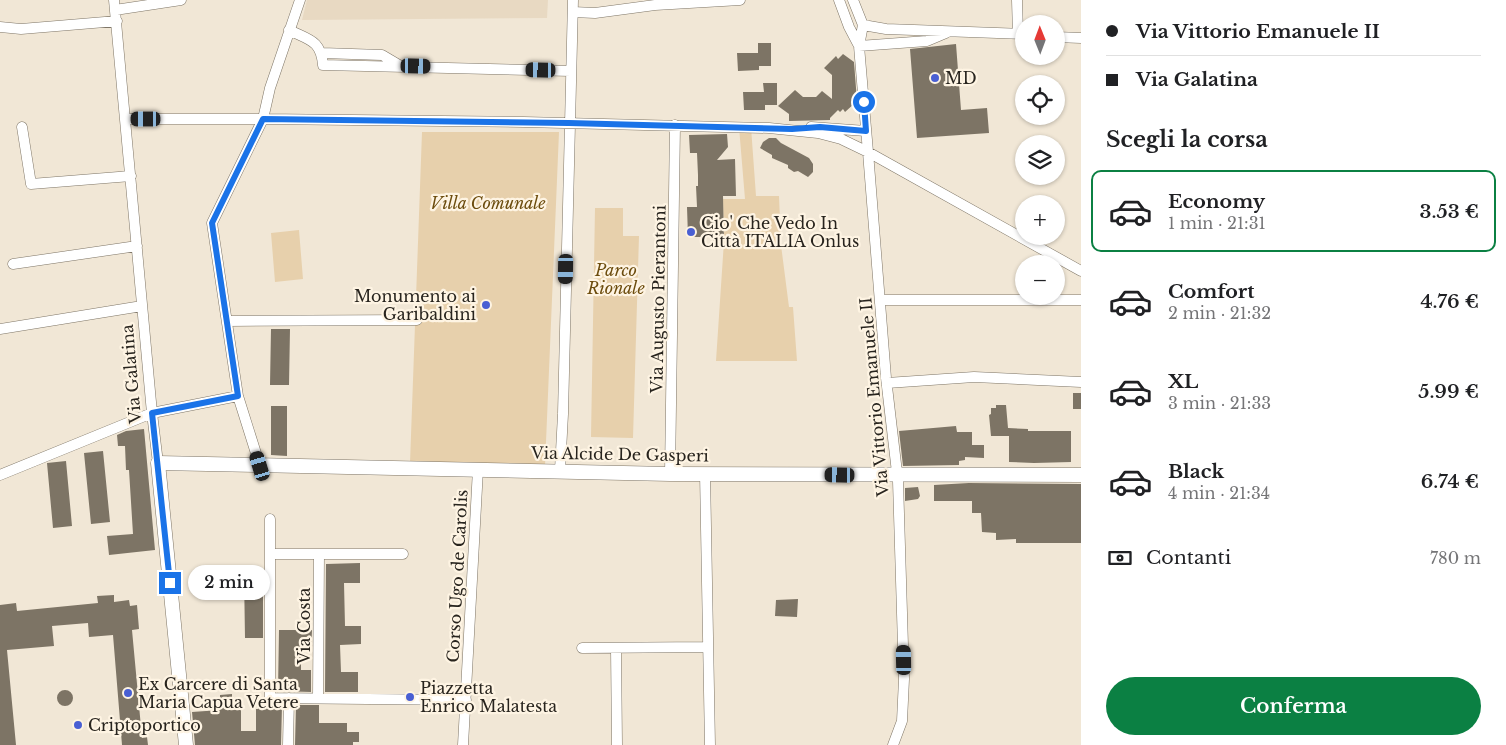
<!DOCTYPE html>
<html lang="it">
<head>
<meta charset="utf-8">
<style>
  body { margin:0; font-family:"Libre Baskerville",serif; background:#f2f2f2; color:#202124; height:100vh; display:flex; flex-direction:column; font-size:19px; white-space:nowrap }
  * { box-sizing:border-box; margin:0 }
  p { font-size:16px; color:#757577 }
  .icon { flex:none; width:28px; height:28px; fill:none; stroke:currentColor; stroke-width:2; stroke-linecap:round; stroke-linejoin:round }
  .map { position:relative; flex:1; overflow:hidden }
  .panel { display:flex; flex-direction:column; background:#fff; width:425px }
  .panel>* { flex:none }
  .guide { display:grid; align-content:center; height:110px; padding:0 25px; background:#fff }
  .needle { width:32px; rotate:359deg }
  .controls { position:absolute; left:1015px; top:15px; display:grid; gap:10px }
  .controls a { display:grid; place-items:center; width:50px; height:50px; border-radius:50%; background:#fff; box-shadow:0 1px 4px #0004; font-size:25px }
  .end { position:absolute; width:22px; height:22px; margin:-11px; border:6px solid #1a73e8; background:#fff; box-shadow:0 0 0 2px #fff }
  .from { border-radius:50% }
  .bubble { position:absolute; height:35px; border-radius:18px; background:#fff; box-shadow:0 1px 4px #0004; font-size:16px; font-weight:600; line-height:35px; text-align:center }
  .car { position:absolute; width:15px; height:30px; margin:-15px -8px; border-radius:6px; box-shadow:0 0 4px 1px #0007; background:linear-gradient(#222 24%,#8ab4d8 0 40%,#222 0 76%,#8ab4d8 0 86%,#222 0) }
  .guide b { display:flex; align-items:center; gap:18px; height:48px; font-size:19px }
  .guide b+b { border-top:1px solid #e0e0e0 }
  .guide i { width:12px; height:12px; background:#202124 }
  ul { padding:0; list-style:none }
  li { display:flex; align-items:center; gap:15px; height:82px; margin:0 10px 8px; padding:0 15px; border:2px solid transparent; border-radius:10px }
  li div { flex:1 }
  li b { display:block; font-size:19px }
  li em { font-style:normal; font-weight:600 }
  li.active { border-color:#0b8043 }
  li>.icon { width:45px; height:45px; stroke-width:1.5 }
  h2 { padding:0 25px; font-size:22px; line-height:60px }
  .pay { display:flex; align-items:center; gap:12px; height:55px; padding:0 25px; font-size:19px }
  .pay p { margin-inline-start:auto }
  .action { display:flex; gap:10px; margin-top:auto; padding:10px 25px }
  .action a { flex:1; height:58px; border-radius:30px; background:#0b8043; color:#fff; font-size:20px; font-weight:600; line-height:58px; text-align:center }
  main { display:flex; flex:1; min-height:0 }
  .map>svg:first-child { display:block }
  .built { fill:#e8d9c2 }
  .green { fill:#e7d0ac }
  .building { fill:#7d7465 }
  .lines { fill:none; stroke-linecap:round; stroke-linejoin:round }
  .street-casing { stroke:#7e7566; stroke-width:11 }
  .secondary-casing { stroke:#7e7566; stroke-width:15 }
  .street { stroke:#fff; stroke-width:10 }
  .secondary { stroke:#fff; stroke-width:14 }
  .route { stroke:#1a73e8; stroke-width:6 }
  .poi-dot { fill:#495fd3; stroke:#fef4e3; stroke-width:2 }
  .labels { text-anchor:middle; dominant-baseline:central; stroke-width:4.5; stroke-linejoin:round; paint-order:stroke }
  .poi-label { font-size:16px; fill:#28241e; stroke:#fef4e3; text-anchor:start }
  .park-label { font-size:16px; font-style:italic; fill:#6c4c0d; stroke:#fef4e3 }
  .street-label { font-size:16px; fill:#28241e; stroke:#fef4e3 }
</style>
</head>
<body>
<main>
<div class="map">
<svg width="1081" height="745" viewBox="0 0 1081 745">
  <rect width="100%" height="100%" fill="#f1e7d6"/>
  <path class="built" d="M307 0H548L547 18 302 20Z"/>
  <path class="green" d="M739 127H751L756 196H779L781 245 789 307H793L797 361H716L724 241 723 199H745Z
    M422 132H559L545 466 410 463Z
    M595 208H623V236H639L633 438 591 437Z
    M299 230 303 279 275 282 271 233Z"/>
  <path class="building" d="M758 43H771V66H759V70L738 71 737 53H758Z
    M956 44 961 110 987 108 989 133 917 138 910 49Z
    M843 54 854 62 857 101 855 103 845 112 843 109 840 112 838 110 830 118V120L789 121V114L778 106 795 90 803 97H816L822 91 832 99V75L824 68 836 56 838 59Z
    M763 83H777V105H765V110H744L743 92H764Z
    M727 134 728 147 717 160 735 159 736 196H723L724 241H713V237H688L687 207H697L696 186H698V175L697 153H690L689 135Z
    M769 138H776L781 143 809 158 813 164V172L808 177 798 171 794 172 788 168V165L772 158V155L760 148 763 142Z
    M271 329H290L289 385H270Z
    M1073 393H1081V409H1073Z
    M996 405H1006L1008 428 1028 429V431H1071V462L1034 463 1009 462V436H991L989 415 991 414V408H996Z
    M271 406H287V456L271 455Z
    M956 426 957 432H972V445H984V458L965 457V460L959 461V465L903 466 899 431Z
    M144 429 155 550 109 555 107 536 133 534 129 470H126L125 446H118L117 435 126 431Z
    M103 451 110 522 91 524 84 453Z
    M66 461 72 526 53 528 47 463Z
    M969 483 1081 484V543H1016V539L996 540V533L982 532 981 513H972V501H934V485Z
    M918 487 920 496 918 499 905 501V488Z
    M360 563V583H344L345 626H361V644L340 645 341 672H358V692H325L326 564Z
    M244 574H263V638H245Z
    M114 595V602L129 600 130 606 137 605 139 629 132 630 142 738 147 737 148 745H122L113 635 89 637 88 623 52 626 54 646 7 650 16 745H0V605L16 603 17 611 98 603 97 596Z
    M798 599 797 617 775 616 776 600Z
    M279 630H312L311 652H301V670H311V692L278 691Z
    M57 698a8 8 0 1 1 16 0a8 8 0 1 1-16 0Z
    M232 694V704H241V731H256V709H258V704L282 705 281 745H195L192 712 220 710V695Z
    M296 705H319V723H347V732H359V742H353V745H295Z"/>
  <g class="lines">
    <g class="street-casing">
      <path id="street" d="M114 0 152 413 158 463
        M839 0 849 27 859 46 927 41 946 33
        M853 0 863 25 859 46 868 152 886 378 898 481 904 679 902 721 893 745
        M1017 0 1018 34
        M115 10 181 0
        M573 12 595 13 655 5 740 0
        M863 25 886 29 1024 34
        M0 27 21 29 117 21
        M289 30C309 40 321 40 323 65L571 71
        M1056 37 1081 38
        M322 53 382 55 399 65
        M126 119H263L524 122 769 128 818 133 841 139 868 152 1081 271
        M22 127 31 184 131 176
        M811 127 866 131
        M13 264 137 246
        M881 300H1081
        M227 321 417 320
        M0 329 142 306
        M887 383 974 377 1081 382
        M260 466 238 396 212 223 263 119 270 88 300 0
        M560 470 563 414 573 0
        M705 473 710 745
        M670 474 675 125
        M0 475 152 413 238 396
        M270 519V698L466 700
        M270 554H403
        M582 648 708 647
        M616 648 617 745
        M318 698 319 554
        M288 745 289 698
        M463 745 478 469"/>
    </g>
    <g class="secondary-casing">
      <path id="secondary" d="M186 745 158 463 670 474 1081 475"/>
    </g>
    <use href="#street" class="street"/>
    <use href="#secondary" class="secondary"/>
  </g>
  <g class="lines">
    <path class="route" d="M170 583 152 413 238 396 212 223 263 119 569 123 792 129 820 127 866 131 864 102"/>
  </g>
  <g class="poi-dot">
    <circle cx="935" cy="78" r="5"/>
    <circle cx="691" cy="232" r="5"/>
    <circle cx="486" cy="305" r="5"/>
    <circle cx="128" cy="693" r="5"/>
    <circle cx="410" cy="697" r="5"/>
    <circle cx="78" cy="725" r="5"/>
  </g>
  <g class="labels">
    <g class="poi-label">
      <text x="945" y="78">MD</text>
      <text x="701" y="223">Cio' Che Vedo In<tspan x="701" dy="18">Città ITALIA Onlus</tspan></text>
      <text x="476" y="296" text-anchor="end">Monumento ai<tspan x="476" dy="18">Garibaldini</tspan></text>
      <text x="138" y="684">Ex Carcere di Santa<tspan x="138" dy="18">Maria Capua Vetere</tspan></text>
      <text x="420" y="688">Piazzetta<tspan x="420" dy="18">Enrico Malatesta</tspan></text>
      <text x="88" y="725">Criptoportico</text>
    </g>
    <g class="park-label">
      <text x="488" y="203">Villa Comunale</text>
      <text x="616" y="270">Parco<tspan x="616" dy="18">Rionale</tspan></text>
    </g>
    <g class="street-label">
      <text transform="translate(658 299) rotate(-89)">Via Augusto Pierantoni</text>
      <text transform="translate(131 374) rotate(-95)">Via Galatina</text>
      <text transform="translate(874 397) rotate(-95)">Via Vittorio Emanuele II</text>
      <text transform="translate(620 454) rotate(1)">Via Alcide De Gasperi</text>
      <text transform="translate(457 576) rotate(-87)">Corso Ugo de Carolis</text>
      <text transform="translate(304 626) rotate(-90)">Via Costa</text>
    </g>
  </g>
</svg>
<div class="controls">
<a><svg class="needle" viewBox="-14 -14 28 28"><path d="M0-13l5 13h-10z" fill="#e53935"/><path d="M0 13l5-13h-10z" fill="#757577"/></svg></a>
<a><svg class="icon" aria-label="locate" viewBox="0 0 24 24"><circle cx="12" cy="12" r="6"/><path d="M12 2v4M12 18v4M2 12h4M18 12h4"/></svg></a>
<a><svg class="icon" aria-label="layers" viewBox="0 0 24 24"><path d="M12 4l9 5-9 5-9-5zM3 14l9 5 9-5"/></svg></a>
<a>+</a>
<a>−</a>
</div>
<i class="end from" style="left:864px;top:102px"></i>
<i class="end" style="left:170px;top:583px"></i>
<div class="bubble" style="left:188px;top:565px;width:82px">2 min</div>
<i class="car" style="left:416px;top:66px;rotate:91deg"></i>
<i class="car" style="left:541px;top:70px;rotate:271deg"></i>
<i class="car" style="left:146px;top:119px;rotate:270deg"></i>
<i class="car" style="left:566px;top:269px;rotate:181deg"></i>
<i class="car" style="left:260px;top:466px;rotate:343deg"></i>
<i class="car" style="left:840px;top:475px;rotate:271deg"></i>
<i class="car" style="left:904px;top:660px;rotate:359deg"></i>
</div>
<section class="panel">
<div class="guide">
<b><i class="from"></i>Via Vittorio Emanuele II</b>
<b><i></i>Via Galatina</b>
</div>
<h2>Scegli la corsa</h2>
<ul>
<li class="active"><svg class="icon" aria-label="car" viewBox="0 0 24 24"><path d="M5 17H2v-5l4-1 3-4h7l3 4 3 1v5h-3M9 17h6M6 11h13"/><circle cx="7" cy="17" r="2"/><circle cx="17" cy="17" r="2"/></svg><div><b>Economy</b><p>1 min · 21:31</p></div><em>3.53 €</em></li>
<li><svg class="icon" aria-label="car" viewBox="0 0 24 24"><path d="M5 17H2v-5l4-1 3-4h7l3 4 3 1v5h-3M9 17h6M6 11h13"/><circle cx="7" cy="17" r="2"/><circle cx="17" cy="17" r="2"/></svg><div><b>Comfort</b><p>2 min · 21:32</p></div><em>4.76 €</em></li>
<li><svg class="icon" aria-label="car" viewBox="0 0 24 24"><path d="M5 17H2v-5l4-1 3-4h7l3 4 3 1v5h-3M9 17h6M6 11h13"/><circle cx="7" cy="17" r="2"/><circle cx="17" cy="17" r="2"/></svg><div><b>XL</b><p>3 min · 21:33</p></div><em>5.99 €</em></li>
<li><svg class="icon" aria-label="car" viewBox="0 0 24 24"><path d="M5 17H2v-5l4-1 3-4h7l3 4 3 1v5h-3M9 17h6M6 11h13"/><circle cx="7" cy="17" r="2"/><circle cx="17" cy="17" r="2"/></svg><div><b>Black</b><p>4 min · 21:34</p></div><em>6.74 €</em></li>
</ul>
<div class="pay"><svg class="icon" aria-label="cash" viewBox="0 0 24 24"><path d="M3 7h18v10H3z"/><circle cx="12" cy="12" r="2"/></svg>Contanti<p>780 m</p></div>
<div class="action"><a>Conferma</a></div>
</section>
</main>
</body>
</html>
